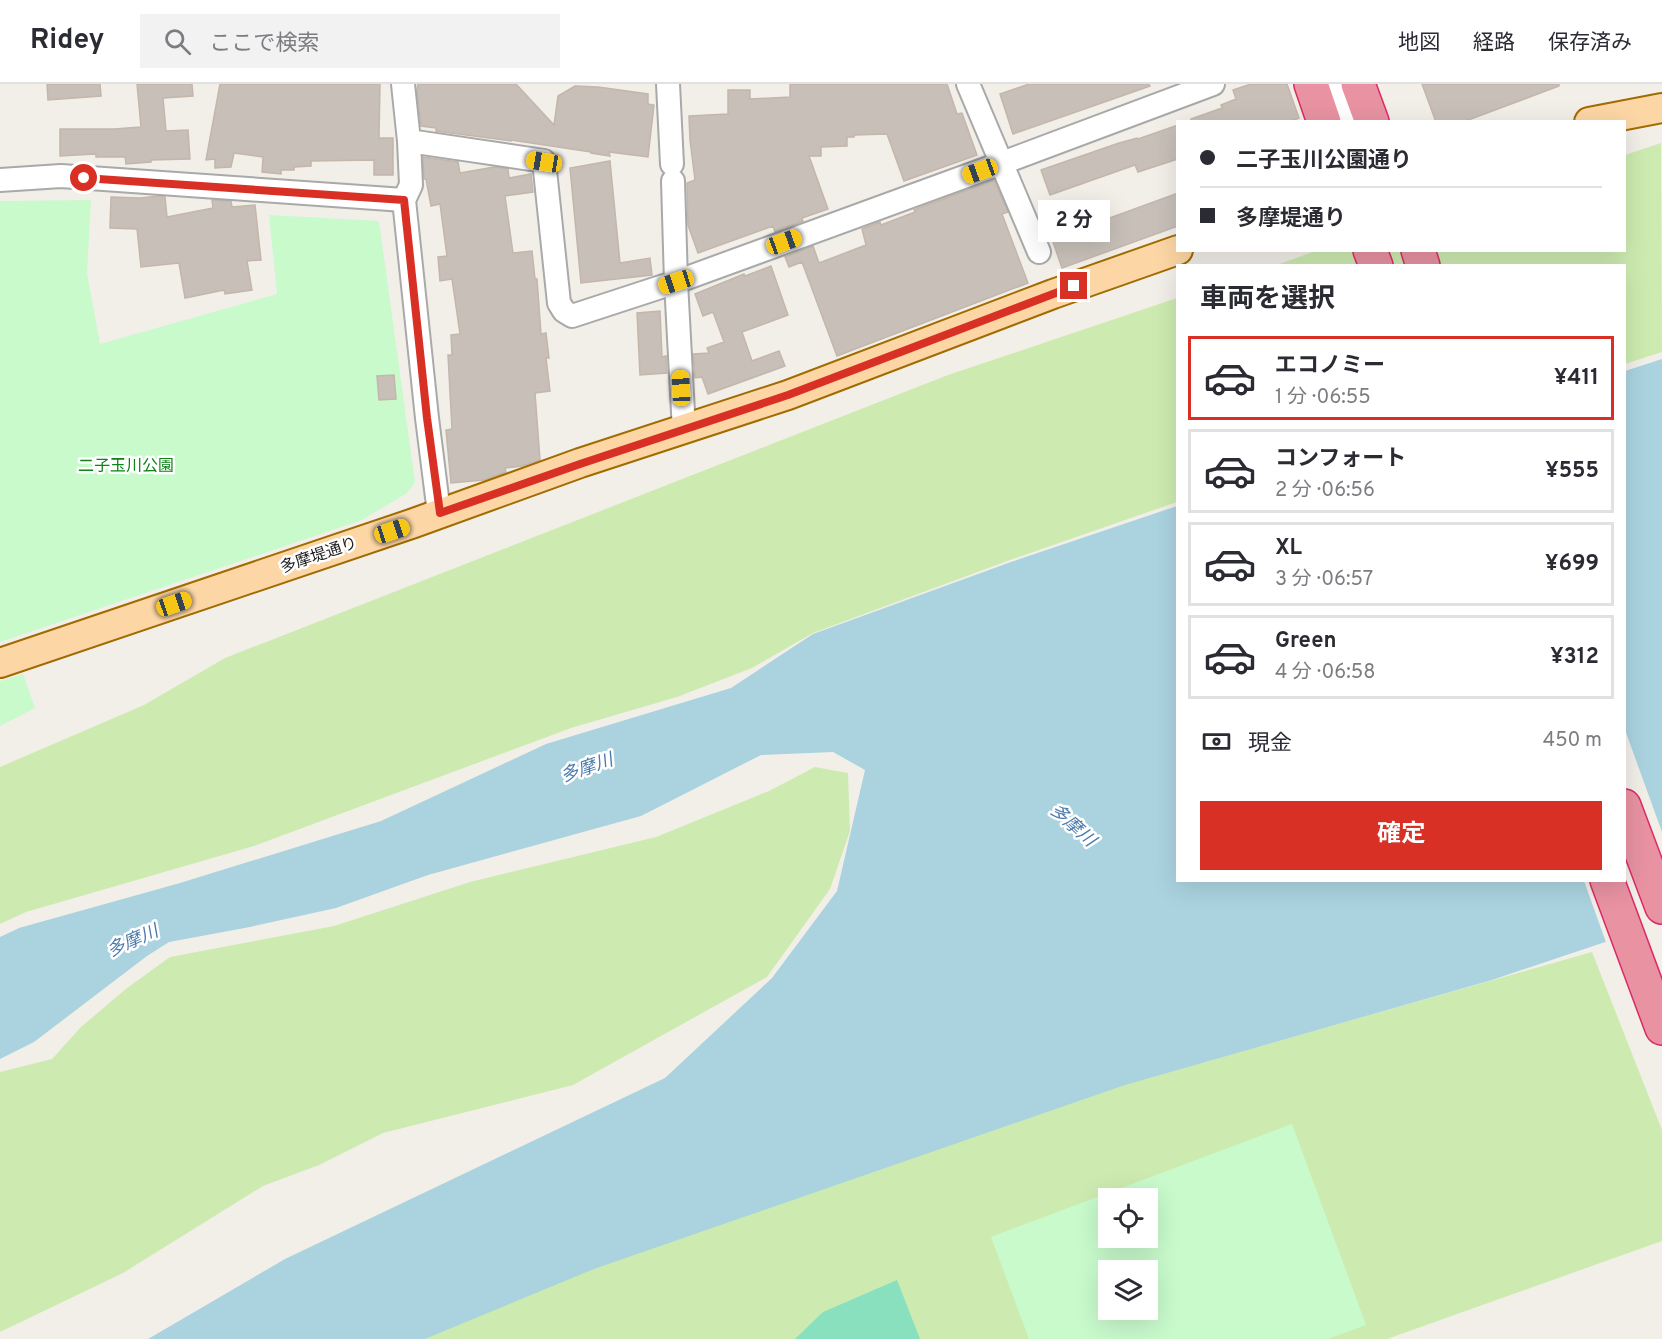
<!DOCTYPE html>
<html lang="ja">
<head>
<meta charset="utf-8">
<style>
  body { margin:0; font-family:Overpass,"Noto Sans JP",sans-serif; background:#f2f2f3; color:#2b2b33; height:100vh; display:flex; flex-direction:column; font-size:22px; white-space:nowrap }
  * { box-sizing:border-box; margin:0 }
  p { font-size:20px; color:#7c7c81 }
  .icon { flex:none; width:33px; height:33px; fill:none; stroke:currentColor; stroke-width:2; stroke-linecap:round; stroke-linejoin:round }
  .map { position:relative; flex:1; overflow:hidden }
  .sheet { position:absolute; left:1176px; top:180px; width:450px; height:618px; display:flex; flex-direction:column; background:#fff; border-radius:0px; box-shadow:0 6px 24px #0002 }
  .sheet>* { flex:none }
  .hud { position:absolute; left:1176px; top:36px; width:450px; height:132px; border-radius:0px; box-shadow:0 6px 24px #0002; display:grid; align-content:center; height:132px; padding:0 24px; background:#fff }
  .buttons { position:absolute; left:1098px; top:1104px; display:grid; gap:12px }
  .buttons a { display:grid; place-items:center; width:60px; height:60px; border-radius:0px; background:#fff; box-shadow:0 6px 24px #0002; font-size:30px }
  .end { position:absolute; width:27px; height:27px; margin:-14px; border:8px solid #d93025; background:#fff; box-shadow:0 0 0 3px #fff }
  .from { border-radius:50% }
  .bubble { position:absolute; height:42px; border-radius:0px; background:#fff; box-shadow:0 6px 24px #0002; font-size:20px; font-weight:700; line-height:42px; text-align:center }
  .car { position:absolute; width:18px; height:36px; margin:-18px -9px; border-radius:8px; box-shadow:0 0 4px 2px #0007; background:linear-gradient(#f5c518 24%,#345 0 40%,#f5c518 0 76%,#345 0 86%,#f5c518 0) }
  .hud b { display:flex; align-items:center; gap:21px; height:57px; font-size:22px }
  .hud b+b { border-top:2px solid #e1e1e2 }
  .hud i { width:15px; height:15px; background:#2b2b33 }
  ul { padding:0; list-style:none }
  li { display:flex; align-items:center; gap:18px; height:84px; margin:0 12px 9px; padding:0 12px; border:3px solid #e1e1e2; border-radius:0px }
  li div { flex:1 }
  li b { display:block; font-size:22px }
  li em { font-style:normal; font-weight:700 }
  li.selected { border-color:#d93025 }
  li>.icon { width:54px; height:54px; stroke-width:1.5 }
  h2 { padding:0 24px; font-size:27px; line-height:72px }
  .pay { display:flex; align-items:center; gap:15px; height:66px; padding:0 24px; font-size:22px }
  .pay p { margin-inline-start:auto }
  .cta { display:flex; gap:12px; margin-top:auto; padding:12px 24px }
  .cta a { flex:1; height:69px; border-radius:0px; background:#d93025; color:#fff; font-size:24px; font-weight:700; line-height:69px; text-align:center }
  header { display:flex; align-items:center; gap:36px; box-sizing:border-box; height:84px; padding:0 30px; background:#fff; border-bottom:2px solid #e1e1e2 }
  header strong { font-size:28px }
  nav { display:flex; gap:33px; margin-inline-start:auto; font-size:21px }
  .search { width:420px; height:54px; background:#f2f2f3; display:flex; align-items:center; gap:15px; box-sizing:border-box; padding:0 21px; border-radius:0px; color:#7c7c81; font-size:22px }
  .map>svg:first-child { display:block }
  .grass { fill:#cdebb0; fill-rule:evenodd }
  .park { fill:#c8facc; fill-rule:evenodd }
  .pitch { fill:#88e0be }
  .water { fill:#aad3df }
  .pier { fill:#f2efe9 }
  .building { fill:#c7bfb8; stroke:#c4b6ab; stroke-width:1.5 }
  .lines { fill:none; stroke-linecap:round; stroke-linejoin:round }
  .minor-casing { stroke:#a9a9a9; stroke-width:26 }
  .major-casing { stroke:#a06b00; stroke-width:32 }
  .highway-casing { stroke:#dc2a67; stroke-width:36 }
  .minor { stroke:#fff; stroke-width:22 }
  .major { stroke:#fcd6a4; stroke-width:28 }
  .highway { stroke:#e892a2; stroke-width:33 }
  .route { stroke:#d93025; stroke-width:8 }
  .labels { text-anchor:middle; dominant-baseline:central; stroke-width:5; stroke-linejoin:round; paint-order:stroke }
  .park-label { font-size:16px; fill:#0c8416; stroke:#fff }
  .street-label { font-size:16px; fill:#222; stroke:#fff }
  .water-label { font-size:18px; font-style:italic; fill:#4a7aab; stroke:#fff }
</style>
</head>
<body>
<header>
<strong>Ridey</strong>
<div class="search"><svg class="icon" aria-label="search" viewBox="0 0 24 24"><circle cx="10" cy="10" r="6"/><path d="M15 15l6 6"/></svg>ここで検索</div>
<nav><a>地図</a><a>経路</a><a>保存済み</a></nav>
</header>
<div class="map">
<svg width="1662" height="1255" viewBox="0 0 1662 1255">
  <rect width="100%" height="100%" fill="#f2efe9"/>
  <path class="grass" d="M1661 59 1662 268 1625 280 1624 182H1274L1318 166H1624L1625 71Z
    M1177 214V418L1010 476 813 549 752 584 677 613 571 644 254 762 26 828 0 840V683L144 621 225 574 948 291Z
    M815 683 848 689 850 747 830 805 767 893 573 1001 383 1049 319 1081 263 1102 123 1189 0 1248V988L52 975 81 943 127 904 170 873 334 842 470 798 656 753 769 707Z
    M1592 868 1662 1046V1157L1387 1255H421L590 1185 1123 1001ZM1108 1114H1148V1154H1108ZM1108 1186H1148V1226H1108Z"/>
  <path class="park" d="M91 116 87 189 100 260 277 210 269 131 379 137 415 398 407 409 362 436 0 558V117Z
    M23 590 35 624 0 642V597Z
    M1292 1040 1366 1241 1328 1255H1029L991 1153ZM1108 1114H1148V1154H1108ZM1108 1186H1148V1226H1108Z"/>
  <path class="pitch" d="M897 1196 920 1255H795L823 1228Z"/>
  <path class="water" d="M1662 275V839L1492 896 1125 1001 594 1185 425 1255H148L285 1175 665 994 772 894 837 807 865 686 833 668 761 671 641 732 428 791 336 824 250 843 169 858 147 872 34 958 0 975V853L19 844 180 799 381 737 546 660 731 604 813 550 1011 478 1177 422 1178 796H1624L1625 287Z"/>
  <path class="pier" d="M1625 646 1662 748V843L1607 861 1584 797 1624 796Z"/>
  <path class="building" d="M47 0H100L101 12 48 16Z
    M137 0H192L193 12 163 14 166 47 188 46 190 75 151 76V78L126 80 125 73H96V70L60 72V45H114L141 43Z
    M220 0H380L379 54H393V91H374V76L311 77V82L294 83V86H281V90L262 88 263 73 234 69 231 83 215 84V75L206 76Z
    M418 0H516L554 41 558 12 575 2 598 3 648 10V20L654 21 648 73 609 68 610 72 591 69V68L511 56V57L436 47V44L421 42 417 7Z
    M790 0H947L957 30 962 29 977 71 904 97 887 50 854 51V53H847V62L821 63V72H809L828 125 802 134 803 137 775 148 773 142 698 169 688 141 687 99 695 96 690 56 689 32 728 30V6H750V15L790 13Z
    M1029 0H1149L1150 2 1013 50 1000 10Z
    M1251 0H1287L1299 34 1289 38H1191V35L1222 24 1221 21 1236 15 1233 6Z
    M1422 0H1559V2L1463 38H1436Z
    M1178 41V75L1138 88 1135 81 1050 111 1041 86 1119 59 1137 54 1138 55Z
    M423 73 458 78 460 89 494 83 508 85 509 94 531 90 533 108 505 112 513 169 532 167 535 195H537L541 250 546 249 549 274H546L550 307 535 309 540 376 522 382 505 384 506 388 484 396 451 399 446 346 452 345 448 271H452L451 251 460 250 452 195 440 197 438 173 447 172 440 120 431 122 426 95H424Z
    M610 77 620 179 650 174 652 191 581 199 570 84Z
    M994 96 1008 128 1002 130 1028 199 837 272 802 178 789 183 785 173 813 162 819 179 866 161 862 145 880 138 881 141 915 128 914 126Z
    M1178 109V142L1062 184 1052 155Z
    M159 112 165 113 167 133 213 124 212 116 231 117 232 123 255 121 261 176 247 177 252 206 225 210 224 206 185 214 179 179 141 183 137 145 110 144 111 113 140 114Z
    M771 182 788 231 742 248 752 277 779 267 785 282 708 310 702 293 695 294 693 270 709 269 707 264 724 258 713 228 703 232 695 210 744 190 745 192Z
    M660 227 662 273 666 272 667 289 640 291 637 229Z
    M394 291 396 315 379 316 377 292Z"/>
  <g class="lines">
    <g class="minor-casing">
      <path id="minor" d="M403 0 409 57 411 101 404 116 427 334 439 429
        M668 0 672 80
        M968 0 1039 168
        M1333 0 1346 38
        M409 57 544 77 559 219 564 227 572 232 676 198 1002 79 1213 0
        M0 96 61 92 404 116
        M673 97 676 198 684 347"/>
    </g>
    <g class="major-casing">
      <path id="major" d="M1589 38 1662 24
        M0 579 414 439 580 379 788 311 1053 210 1178 166"/>
    </g>
    <g class="highway-casing">
      <path id="highway" d="M1311 0 1324 38
        M1358 0 1372 38
        M1370 166 1376 182
        M1418 166 1423 182
        M1624 722 1662 823
        M1607 796 1662 944"/>
    </g>
    <use href="#minor" class="minor"/>
    <use href="#major" class="major"/>
    <use href="#highway" class="highway"/>
  </g>
  <g class="lines">
    <path class="route" d="M84 94 404 116 427 334 440 429 580 380 788 311 1074 202"/>
  </g>
  <g class="labels">
    <g class="park-label">
      <text x="126" y="383">二子玉川公園</text>
    </g>
    <g class="street-label">
      <text transform="translate(319 472) rotate(-19)">多摩堤通り</text>
    </g>
    <g class="water-label">
      <text transform="translate(587 685) rotate(-19)">多摩川</text>
      <text transform="translate(1072 742) rotate(42)">多摩川</text>
      <text transform="translate(133 858) rotate(-24)">多摩川</text>
    </g>
  </g>
</svg>
<div class="buttons">
<a><svg class="icon" aria-label="locate" viewBox="0 0 24 24"><circle cx="12" cy="12" r="6"/><path d="M12 2v4M12 18v4M2 12h4M18 12h4"/></svg></a>
<a><svg class="icon" aria-label="layers" viewBox="0 0 24 24"><path d="M12 4l9 5-9 5-9-5zM3 14l9 5 9-5"/></svg></a>
</div>
<i class="end from" style="left:84px;top:94px"></i>
<i class="end" style="left:1074px;top:202px"></i>
<div class="bubble" style="left:1038px;top:116px;width:72px">2 分</div>
<i class="car" style="left:544px;top:78px;rotate:279deg"></i>
<i class="car" style="left:980px;top:87px;rotate:250deg"></i>
<i class="car" style="left:784px;top:158px;rotate:70deg"></i>
<i class="car" style="left:676px;top:198px;rotate:252deg"></i>
<i class="car" style="left:681px;top:304px;rotate:357deg"></i>
<i class="car" style="left:392px;top:447px;rotate:72deg"></i>
<i class="car" style="left:174px;top:520px;rotate:71deg"></i>
<div class="hud">
<b><i class="from"></i>二子玉川公園通り</b>
<b><i></i>多摩堤通り</b>
</div>
<section class="sheet">
<h2>車両を選択</h2>
<ul>
<li class="selected"><svg class="icon" aria-label="car" viewBox="0 0 24 24"><path d="M5 17H2v-5l4-1 3-4h7l3 4 3 1v5h-3M9 17h6M6 11h13"/><circle cx="7" cy="17" r="2"/><circle cx="17" cy="17" r="2"/></svg><div><b>エコノミー</b><p>1 分 · 06:55</p></div><em>¥411</em></li>
<li><svg class="icon" aria-label="car" viewBox="0 0 24 24"><path d="M5 17H2v-5l4-1 3-4h7l3 4 3 1v5h-3M9 17h6M6 11h13"/><circle cx="7" cy="17" r="2"/><circle cx="17" cy="17" r="2"/></svg><div><b>コンフォート</b><p>2 分 · 06:56</p></div><em>¥555</em></li>
<li><svg class="icon" aria-label="car" viewBox="0 0 24 24"><path d="M5 17H2v-5l4-1 3-4h7l3 4 3 1v5h-3M9 17h6M6 11h13"/><circle cx="7" cy="17" r="2"/><circle cx="17" cy="17" r="2"/></svg><div><b>XL</b><p>3 分 · 06:57</p></div><em>¥699</em></li>
<li><svg class="icon" aria-label="car" viewBox="0 0 24 24"><path d="M5 17H2v-5l4-1 3-4h7l3 4 3 1v5h-3M9 17h6M6 11h13"/><circle cx="7" cy="17" r="2"/><circle cx="17" cy="17" r="2"/></svg><div><b>Green</b><p>4 分 · 06:58</p></div><em>¥312</em></li>
</ul>
<div class="pay"><svg class="icon" aria-label="cash" viewBox="0 0 24 24"><path d="M3 7h18v10H3z"/><circle cx="12" cy="12" r="2"/></svg>現金<p>450 m</p></div>
<div class="cta"><a>確定</a></div>
</section>
</div>
</body>
</html>
